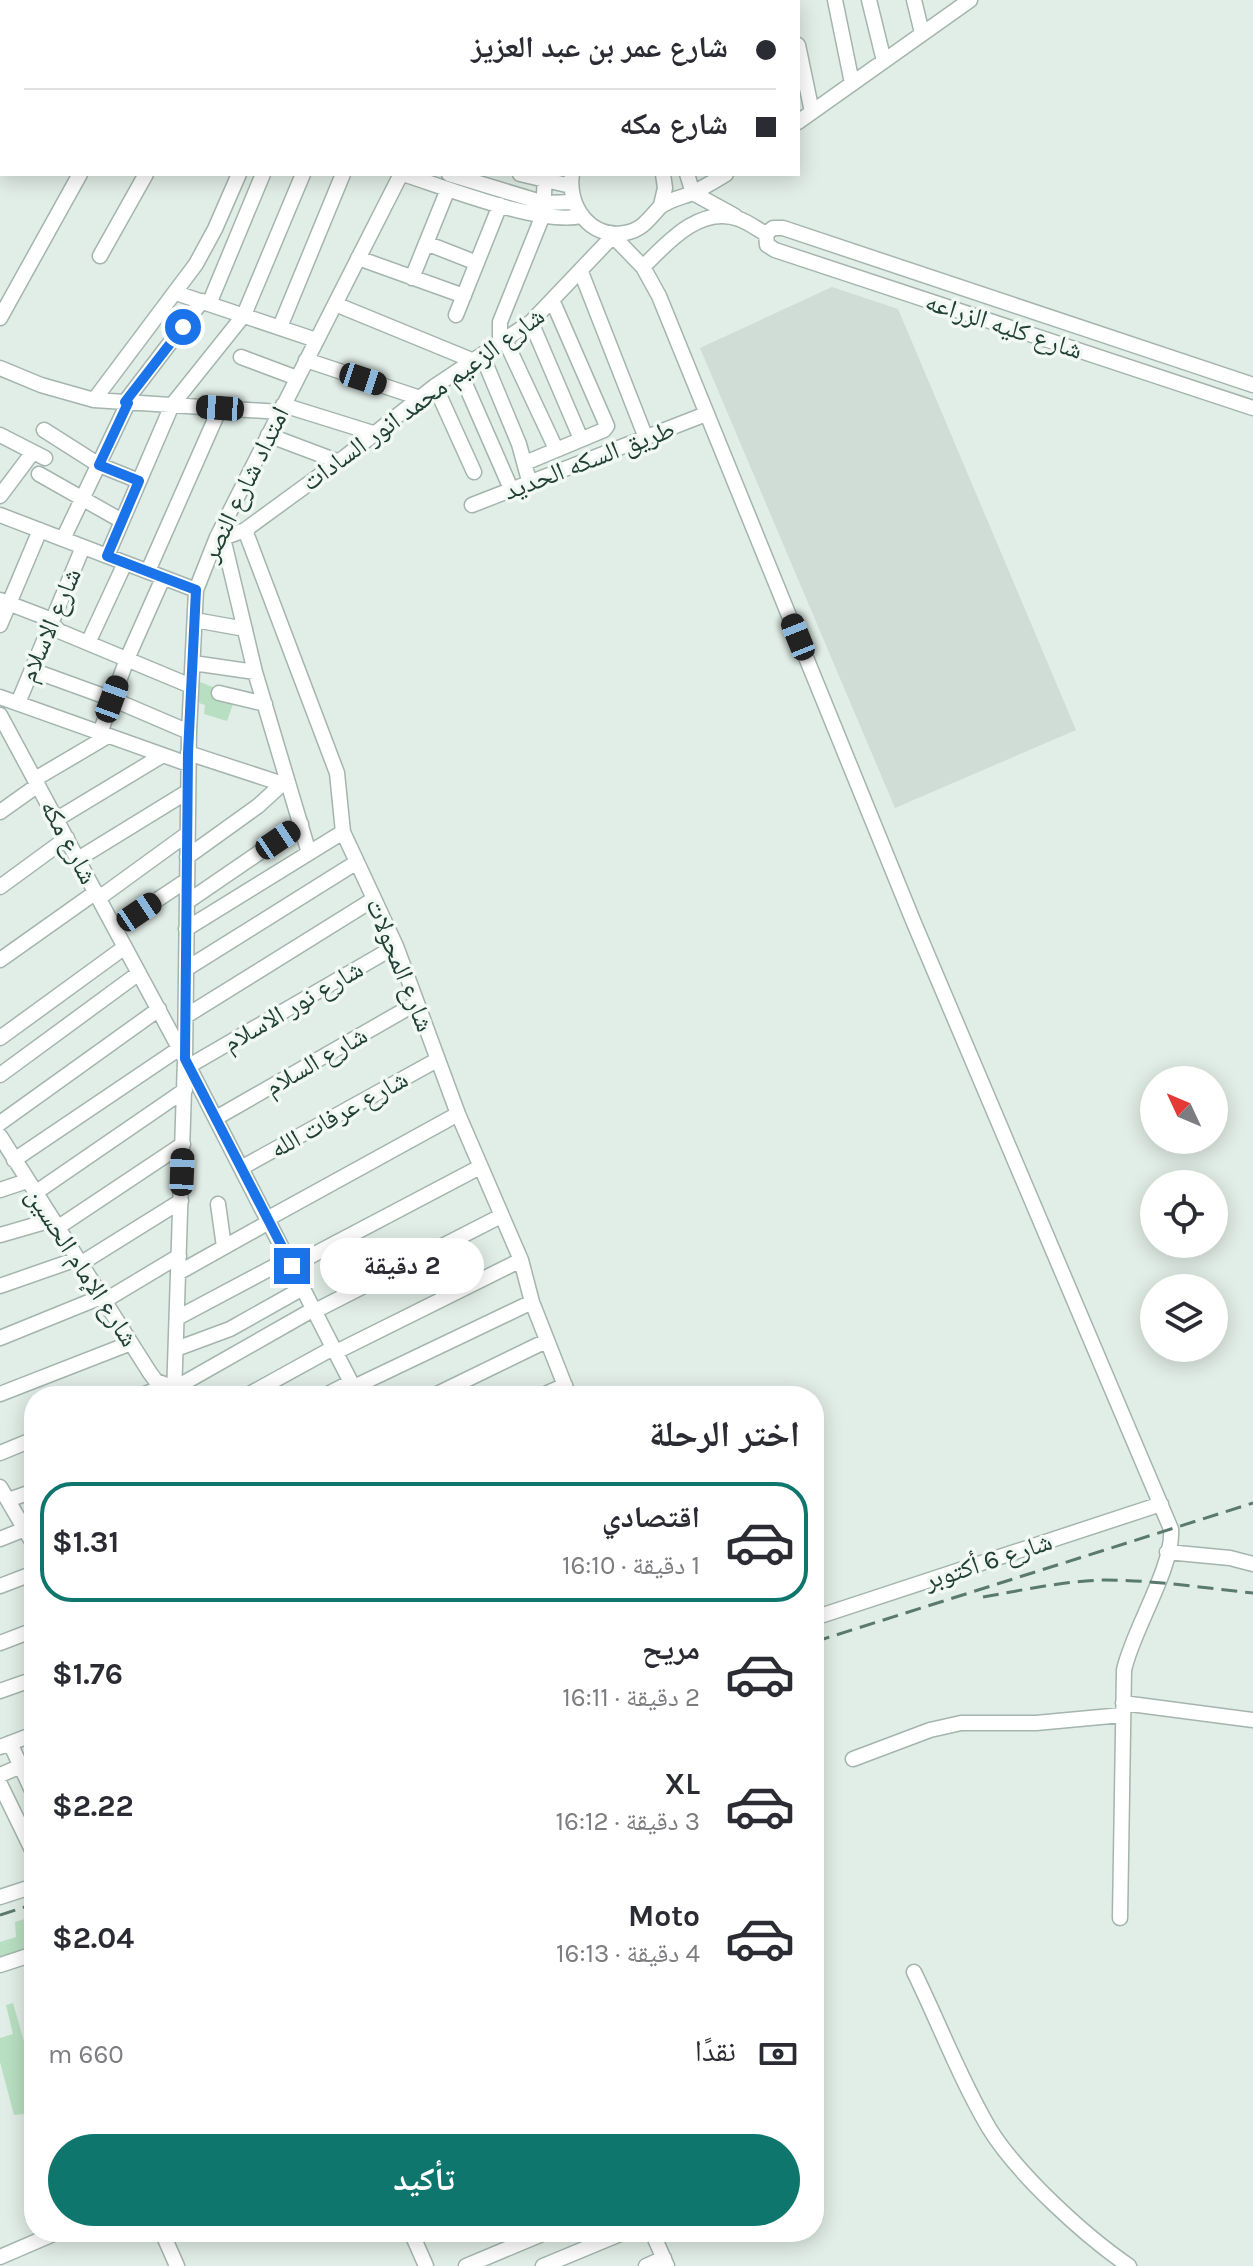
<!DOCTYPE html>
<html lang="ar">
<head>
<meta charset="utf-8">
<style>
  body { margin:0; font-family:Karla,"Noto Naskh Arabic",sans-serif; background:#f2f2f3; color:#2b2b33; direction:rtl; height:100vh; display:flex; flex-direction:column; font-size:30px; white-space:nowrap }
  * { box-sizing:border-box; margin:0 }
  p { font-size:26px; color:#7c7c81 }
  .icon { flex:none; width:44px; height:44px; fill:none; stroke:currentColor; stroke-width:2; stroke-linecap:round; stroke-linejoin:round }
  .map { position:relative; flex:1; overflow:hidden; direction:ltr }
  .details { position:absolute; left:24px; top:1386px; width:800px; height:856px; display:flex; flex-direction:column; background:#fff; border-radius:32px; box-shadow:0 4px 20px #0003; direction:rtl }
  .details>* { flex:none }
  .banner { position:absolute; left:0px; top:0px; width:800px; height:176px; box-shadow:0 4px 20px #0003; direction:rtl; display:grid; align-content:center; height:176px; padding:0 24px; background:#fff }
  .needle { width:52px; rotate:314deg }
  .buttons { position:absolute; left:1140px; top:1066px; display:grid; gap:16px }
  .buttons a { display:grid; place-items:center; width:88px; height:88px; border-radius:50%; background:#fff; box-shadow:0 4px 20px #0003; font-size:40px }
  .end { position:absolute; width:36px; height:36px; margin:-18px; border:10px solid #1a73e8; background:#fff; box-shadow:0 0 0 4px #fff }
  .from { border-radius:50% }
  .bubble { position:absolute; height:56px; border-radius:28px; background:#fff; box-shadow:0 4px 20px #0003; font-size:26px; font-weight:700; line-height:56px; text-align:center; direction:rtl }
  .car { position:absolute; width:24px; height:48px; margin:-24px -12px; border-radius:10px; box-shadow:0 0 6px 2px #0007; background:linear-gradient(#222 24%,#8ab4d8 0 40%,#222 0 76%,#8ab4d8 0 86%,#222 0) }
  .banner b { display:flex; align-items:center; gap:28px; height:76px; font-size:30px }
  .banner b+b { border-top:2px solid #e1e1e2 }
  .banner i { width:20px; height:20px; background:#2b2b33 }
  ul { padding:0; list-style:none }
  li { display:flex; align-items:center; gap:24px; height:120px; margin:0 16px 12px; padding:0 8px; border:4px solid transparent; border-radius:32px }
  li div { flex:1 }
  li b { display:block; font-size:30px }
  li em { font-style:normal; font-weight:700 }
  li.current { border-color:#0f766e }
  li>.icon { width:72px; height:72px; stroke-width:1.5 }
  h2 { padding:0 24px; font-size:36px; line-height:96px }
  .pay { display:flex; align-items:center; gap:20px; height:88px; padding:0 24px; font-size:30px }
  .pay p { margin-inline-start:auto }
  .button { display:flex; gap:16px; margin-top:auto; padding:16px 24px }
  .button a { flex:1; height:92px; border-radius:48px; background:#0f766e; color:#fff; font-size:32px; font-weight:700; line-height:92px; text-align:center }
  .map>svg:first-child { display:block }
  .built { fill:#cfddd6 }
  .green { fill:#b8dfc1 }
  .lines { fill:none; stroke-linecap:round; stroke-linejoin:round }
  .minor-casing { stroke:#a3b5ae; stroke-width:17 }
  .major-casing { stroke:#c1c9c6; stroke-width:19 }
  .minor { stroke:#fff; stroke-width:14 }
  .major { stroke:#62a590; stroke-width:16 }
  .rail { stroke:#5a7a70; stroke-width:3; stroke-dasharray:16 8; stroke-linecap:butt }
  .route { stroke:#1a73e8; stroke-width:10 }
  .labels { text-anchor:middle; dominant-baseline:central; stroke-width:7; stroke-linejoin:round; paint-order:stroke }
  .street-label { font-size:26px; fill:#203f35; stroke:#f2f9f5 }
</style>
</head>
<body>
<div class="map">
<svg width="1253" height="2266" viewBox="0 0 1253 2266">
  <rect width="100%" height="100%" fill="#e1ede7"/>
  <path class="built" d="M832 287 898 309 1076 730 895 808 700 348Z"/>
  <path class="green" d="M200 682 236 696 227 721 204 714 205 705 196 702Z
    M34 1916V1930L30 1932 31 1950 0 1958V1942L16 1937 15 1922Z
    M13 2003 34 2077V2113L14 2115 0 2062V2038L13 2034 6 2005Z"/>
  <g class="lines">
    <g class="minor-casing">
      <path id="minor" d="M61 0 65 2
        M96 0 99 2
        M506 0 509 2
        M568 0V2
        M676 0V2
        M724 0V2
        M789 0V2
        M835 0 852 83
        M869 0 884 61
        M914 0 922 33
        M34 2 35 0
        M154 2 155 0
        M212 2 213 0
        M268 2 269 0
        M322 2 323 0
        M351 2 352 0
        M399 2 401 0
        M451 2 452 0
        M493 2 494 0
        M602 2 607 0
        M798 45 812 112
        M0 51 2 49
        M798 122 970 0
        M403 174C444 187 542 226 581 216
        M449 174 544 203 573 202
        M520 174 571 186
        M572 174C567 206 590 239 625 233 642 230 649 219 659 208 667 200 683 197 693 193 704 187 715 181 726 174
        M687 174 693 193 735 216
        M661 205 665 188 663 174
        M610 233 643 267 659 296 914 923 1171 1529C1174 1567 1133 1629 1124 1670L1120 1918
        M426 243 477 263
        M100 256 146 174
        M358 258 464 296
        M643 267C667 243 700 205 739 219 748 222 757 229 766 234
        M581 272 646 438
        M412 278 448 189
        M176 293 316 340
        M209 304 263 174
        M335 304 474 361
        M456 315 500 205
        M0 318 80 174
        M531 322 581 439
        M280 327 343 174
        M505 340 556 449
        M500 343V322L543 215 545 174
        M482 355 519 444 528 477
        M241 357 297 378
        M306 360 420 398
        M0 368 41 385 94 400 280 412
        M459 370 508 482
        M1253 385 783 228H773L766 234 767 245 775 250 1253 408
        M435 386 474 472
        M94 400 196 264 215 229 239 174
        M125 402 202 301
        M283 405 373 433
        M44 430 99 465 139 481
        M0 435 45 458
        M268 435 337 461
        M525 463 604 430 607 426 553 302
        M39 474 122 521
        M0 496 33 452
        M472 505 706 414
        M0 515 196 590
        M245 530 337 773 343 832 396 946 458 1114 521 1260 532 1302 569 1396
        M217 537 223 538 245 530 345 457 435 386 531 322 612 237
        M223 538 255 672 309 853
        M63 539 128 403
        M107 556 172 405 244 315 303 174
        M148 571 220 408
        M0 600 47 618 59 631 191 686
        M195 620 245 629
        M0 625 40 530
        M88 643 125 563
        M193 663 255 672
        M32 670 112 699 189 732
        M219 693 265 704
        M0 697 188 764
        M18 703 83 547
        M0 715 185 1059 358 1396
        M100 733 127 659 163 578
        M188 753 289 786
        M35 779 108 736
        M0 812 38 785
        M57 819 163 755
        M187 857 258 806 282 784
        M78 859 187 792
        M0 887 67 838
        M99 898 187 834
        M187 902 301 824
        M115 928 187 880
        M186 929 343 832
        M0 960 96 892
        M186 969 357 862
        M186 1016 374 899
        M0 1038 125 947
        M189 1066 396 946
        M0 1075 139 973
        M216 1118 415 1004
        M0 1123 159 1009
        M0 1136 150 1373 156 1381 175 1388 314 1309
        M14 1160 180 1048
        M241 1168 437 1060
        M0 1190 27 1181
        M35 1193 185 1090
        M218 1204 224 1247
        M267 1219 458 1114
        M57 1228 183 1144
        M0 1235 52 1220
        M80 1264 181 1201
        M292 1266 480 1167
        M178 1273 269 1222
        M0 1286 77 1259
        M104 1301 179 1256
        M315 1311 501 1216
        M177 1318 288 1259
        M0 1338 101 1297
        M176 1349 230 1329 303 1288
        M336 1352 521 1260
        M354 1387 532 1302
        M0 1394 131 1343
        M140 1396 165 1386
        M174 1396 185 1059 189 732 196 590 217 537 401 174
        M246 1396 333 1348
        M324 1396 351 1382
        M433 1396 546 1341
        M541 1396 565 1385
        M0 1453 34 1439
        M0 1487 34 1545
        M8 1500 34 1491
        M0 1539 25 1529
        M1167 1552 1230 1558 1253 1564
        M0 1586 34 1573
        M814 1618 1161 1504
        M0 1643 34 1630
        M0 1691 34 1679
        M1123 1703 1253 1720
        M10 1743 34 1795
        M0 1747 34 1734
        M853 1759 930 1730 961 1723H1036L1122 1715
        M0 1775 21 1766
        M0 1784 34 1854
        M0 1897 34 1886
        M0 1965 34 1954
        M914 1972C939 2023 960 2079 989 2128 1017 2174 1085 2236 1129 2266
        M162 2232 177 2266
        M411 2232 426 2266
        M652 2232 667 2266
        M0 2257 58 2232
        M466 2266 547 2232
        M543 2266 625 2232
        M646 2266 664 2258"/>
    </g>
    <g class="major-casing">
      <path id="major" d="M16 2 18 0
        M0 22 2 20"/>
    </g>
    <use href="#minor" class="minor"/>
    <use href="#major" class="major"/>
    <path class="rail" d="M983 1597C1023 1590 1064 1581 1105 1580 1154 1580 1204 1588 1253 1593
      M814 1642 1253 1503
      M0 1915 34 1904"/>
  </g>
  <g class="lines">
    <path class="route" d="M183 327 125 402 128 403 99 465 139 481 107 556 196 590 188 753 185 1059 292 1266"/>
  </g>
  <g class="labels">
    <g class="street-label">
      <text transform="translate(1004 326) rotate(18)">شارع كليه الزراعه</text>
      <text transform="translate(423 399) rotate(-36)">شارع الزعيم محمد انور السادات</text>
      <text transform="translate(589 460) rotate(-21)">طريق السكه الحديد</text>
      <text transform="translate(245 484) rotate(-64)">امتداد شارع النصر</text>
      <text transform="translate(50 625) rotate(-67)">شارع الاسلام</text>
      <text transform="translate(69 842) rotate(62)">شارع مكه</text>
      <text transform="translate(400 965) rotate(68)">شارع المحولات</text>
      <text transform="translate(293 1006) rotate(-30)">شارع نور الاسلام</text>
      <text transform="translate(316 1061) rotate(-30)">شارع السلام</text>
      <text transform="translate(339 1114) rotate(-29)">شارع عرفات الله</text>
      <text transform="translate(82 1267) rotate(57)">شارع الإمام الحسين</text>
      <text transform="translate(988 1561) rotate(-18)">شارع 6 أكتوبر</text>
    </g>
  </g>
</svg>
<div class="buttons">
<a><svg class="needle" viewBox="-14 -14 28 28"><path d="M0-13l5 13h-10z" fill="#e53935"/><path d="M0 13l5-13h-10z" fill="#7c7c81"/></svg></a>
<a><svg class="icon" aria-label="locate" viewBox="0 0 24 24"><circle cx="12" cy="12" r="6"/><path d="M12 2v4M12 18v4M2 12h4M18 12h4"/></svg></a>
<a><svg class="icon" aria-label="layers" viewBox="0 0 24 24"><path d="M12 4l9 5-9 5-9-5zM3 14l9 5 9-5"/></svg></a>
</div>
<i class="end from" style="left:183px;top:327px"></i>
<i class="end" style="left:292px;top:1266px"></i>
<div class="bubble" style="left:320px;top:1238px;width:164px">2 دقيقة</div>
<i class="car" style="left:363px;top:379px;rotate:108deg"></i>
<i class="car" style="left:220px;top:408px;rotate:274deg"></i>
<i class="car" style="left:798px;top:637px;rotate:338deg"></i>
<i class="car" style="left:112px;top:699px;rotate:20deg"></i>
<i class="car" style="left:278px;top:840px;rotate:56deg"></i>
<i class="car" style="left:139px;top:912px;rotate:56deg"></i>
<i class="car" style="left:182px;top:1172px;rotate:2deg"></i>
<div class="banner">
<b><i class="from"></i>شارع عمر بن عبد العزيز</b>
<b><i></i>شارع مكه</b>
</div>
<section class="details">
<h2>اختر الرحلة</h2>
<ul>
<li class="current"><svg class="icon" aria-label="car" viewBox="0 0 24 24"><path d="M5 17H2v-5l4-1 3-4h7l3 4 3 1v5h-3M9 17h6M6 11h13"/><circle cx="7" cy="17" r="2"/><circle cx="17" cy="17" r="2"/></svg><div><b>اقتصادي</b><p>1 دقيقة · 16:10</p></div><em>$1.31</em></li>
<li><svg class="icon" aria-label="car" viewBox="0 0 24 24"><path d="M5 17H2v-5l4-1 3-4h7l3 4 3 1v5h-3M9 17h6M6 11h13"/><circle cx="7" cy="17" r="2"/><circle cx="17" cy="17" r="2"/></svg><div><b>مريح</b><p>2 دقيقة · 16:11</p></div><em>$1.76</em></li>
<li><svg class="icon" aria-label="car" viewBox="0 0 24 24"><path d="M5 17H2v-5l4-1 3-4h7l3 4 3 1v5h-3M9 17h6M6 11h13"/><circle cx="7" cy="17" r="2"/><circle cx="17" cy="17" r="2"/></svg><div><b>XL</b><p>3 دقيقة · 16:12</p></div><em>$2.22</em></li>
<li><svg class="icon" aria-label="car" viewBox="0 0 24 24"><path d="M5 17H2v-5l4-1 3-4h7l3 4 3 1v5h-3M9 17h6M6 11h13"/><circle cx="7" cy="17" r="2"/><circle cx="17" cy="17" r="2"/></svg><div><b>Moto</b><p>4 دقيقة · 16:13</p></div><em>$2.04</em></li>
</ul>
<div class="pay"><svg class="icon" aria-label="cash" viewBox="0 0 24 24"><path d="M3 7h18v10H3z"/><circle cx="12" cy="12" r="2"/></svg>نقدًا<p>660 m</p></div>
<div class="button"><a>تأكيد</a></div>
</section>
</div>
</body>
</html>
